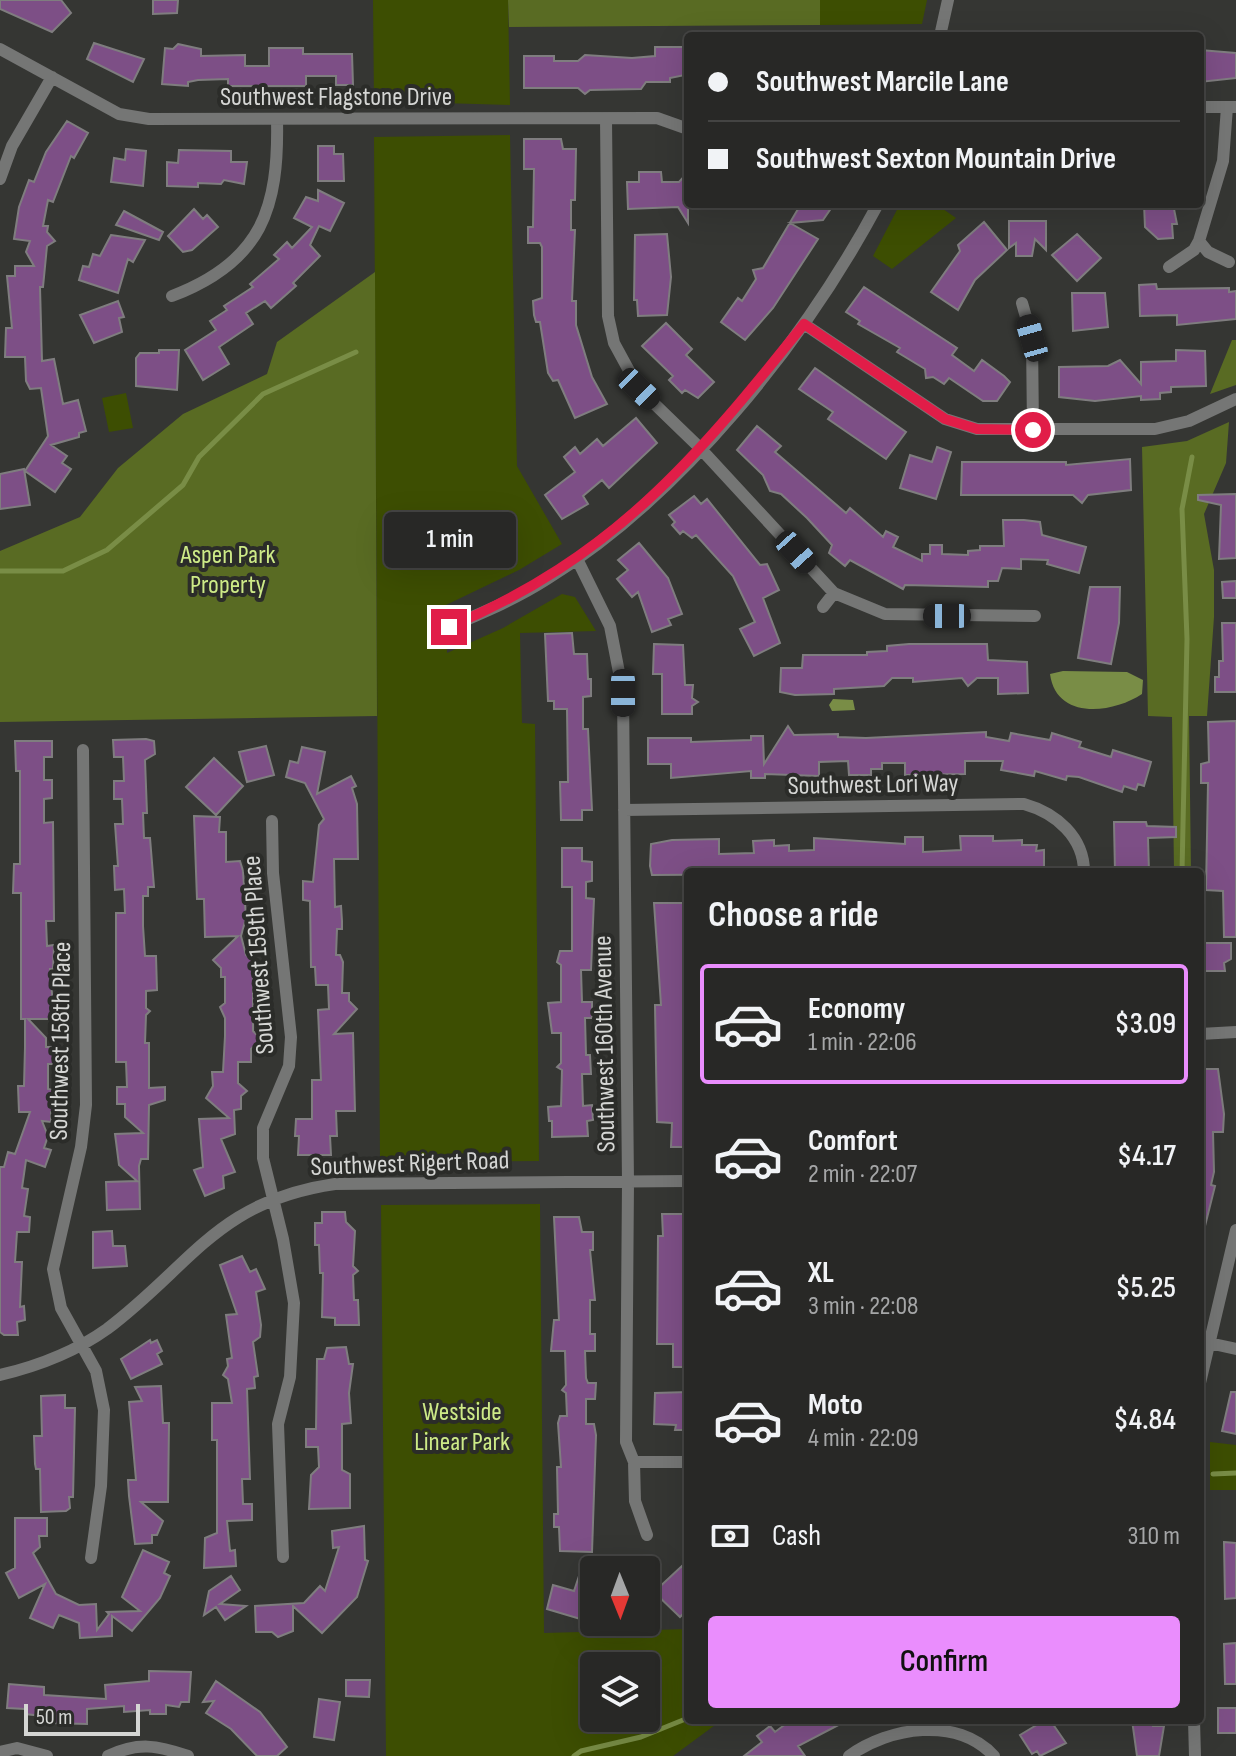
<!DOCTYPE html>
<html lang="en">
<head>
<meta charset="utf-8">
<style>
  body { margin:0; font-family:"Sofia Sans Condensed",sans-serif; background:#30302e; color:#f1f3f6; height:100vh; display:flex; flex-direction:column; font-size:30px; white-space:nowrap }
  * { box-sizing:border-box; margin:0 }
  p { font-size:26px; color:#a5a6a7 }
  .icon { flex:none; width:44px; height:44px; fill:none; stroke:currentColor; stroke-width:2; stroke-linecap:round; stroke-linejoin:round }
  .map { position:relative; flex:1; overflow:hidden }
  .sheet { position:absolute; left:684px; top:868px; width:520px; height:856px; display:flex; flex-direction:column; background:#282826; border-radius:8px; box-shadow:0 8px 32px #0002,0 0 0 2px #444443 }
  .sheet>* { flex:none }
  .hud { position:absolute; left:684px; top:32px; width:520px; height:176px; border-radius:8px; box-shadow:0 8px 32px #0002,0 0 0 2px #444443; display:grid; align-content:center; height:176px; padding:0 24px; background:#282826 }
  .needle { width:52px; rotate:179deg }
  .buttons { position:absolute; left:580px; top:1556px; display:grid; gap:16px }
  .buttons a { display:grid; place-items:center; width:80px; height:80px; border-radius:8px; background:#282826; box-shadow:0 8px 32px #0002,0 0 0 2px #444443; font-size:40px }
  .scale { position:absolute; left:24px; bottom:20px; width:116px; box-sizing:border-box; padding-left:8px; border:4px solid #d5d6d4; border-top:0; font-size:22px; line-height:28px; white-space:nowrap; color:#d5d6d4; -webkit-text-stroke:6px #2b2c29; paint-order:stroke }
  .end { position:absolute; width:36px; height:36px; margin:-18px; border:10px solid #e11d48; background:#fff; box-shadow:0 0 0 4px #fff }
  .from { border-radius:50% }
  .bubble { position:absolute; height:56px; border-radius:8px; background:#282826; box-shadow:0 8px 32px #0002,0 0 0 2px #444443; font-size:26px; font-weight:600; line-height:56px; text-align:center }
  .car { position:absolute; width:24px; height:48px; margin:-24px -12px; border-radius:10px; box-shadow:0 0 6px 2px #0007; background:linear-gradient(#222 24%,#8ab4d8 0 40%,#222 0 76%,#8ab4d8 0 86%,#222 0) }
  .hud b { display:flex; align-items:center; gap:28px; height:76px; font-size:30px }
  .hud b+b { border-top:2px solid #444443 }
  .hud i { width:20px; height:20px; background:#f1f3f6 }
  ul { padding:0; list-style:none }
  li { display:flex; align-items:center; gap:24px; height:120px; margin:0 16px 12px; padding:0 8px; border:4px solid transparent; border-radius:8px }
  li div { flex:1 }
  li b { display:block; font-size:30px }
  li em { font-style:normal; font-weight:600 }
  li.current { border-color:#ea8dfd }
  li>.icon { width:72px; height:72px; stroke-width:1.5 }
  h2 { padding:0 24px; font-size:36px; line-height:96px }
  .pay { display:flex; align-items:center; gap:20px; height:88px; padding:0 24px; font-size:30px }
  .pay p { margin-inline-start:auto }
  .primary-button { display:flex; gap:16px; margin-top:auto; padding:16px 24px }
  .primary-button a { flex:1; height:92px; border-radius:8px; background:#ea8dfd; color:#111; font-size:32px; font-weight:600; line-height:92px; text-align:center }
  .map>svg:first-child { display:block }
  .green { fill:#3d4e02; fill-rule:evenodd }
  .forest { fill:#596b23 }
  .water { fill:#798d46 }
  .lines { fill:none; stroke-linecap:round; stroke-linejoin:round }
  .stream { stroke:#798d46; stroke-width:5 }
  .building { fill:#7d4f86; stroke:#7f7d7f; stroke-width:2 }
  .minor { stroke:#757675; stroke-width:12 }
  .route { stroke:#e11d48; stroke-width:10 }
  .labels { text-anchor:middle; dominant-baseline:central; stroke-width:8; stroke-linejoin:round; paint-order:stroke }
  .street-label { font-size:26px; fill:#d5d6d4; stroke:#2b2c29 }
  .park-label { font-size:26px; fill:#cdea87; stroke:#2b2c29 }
</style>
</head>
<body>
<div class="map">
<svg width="1236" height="1756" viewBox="0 0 1236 1756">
  <rect width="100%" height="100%" fill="#353633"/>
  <path class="green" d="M373 0H508L510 105 374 101Z
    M820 0H927L922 24 820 25Z
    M510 135 517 466 562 544 519 570 446 605 447 653 503 628 562 594 575 597 596 631 520 633 522 723 535 724 539 1161 380 1162 374 137Z
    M900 204H936L956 218 892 269 873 256Z
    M126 393 133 428 109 432 102 398Z
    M540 1204 544 1633 688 1629V1720H722L673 1756H386L381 1205ZM594 1666H646V1718H594Z
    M1210 1442 1236 1445V1490H1210Z"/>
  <path class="forest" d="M508 0H820V25L509 27Z
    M375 272 377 716 0 722V551L80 517 118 468 183 414 267 374 277 342Z
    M1232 340H1236V385L1210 394Z
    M1229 422 1226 463 1204 514 1214 570V617L1207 716H1189L1191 872H1174L1172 717 1148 716 1142 447 1187 441Z"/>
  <path class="water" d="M1063 671 1127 672 1143 680 1142 694C1112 714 1056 720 1050 674Z
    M833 699 853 700 855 710 832 711 829 705Z"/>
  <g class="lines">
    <path class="stream" d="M0 571H63L107 550 183 485 199 457 263 394 356 352
      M1182 872 1187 639 1182 509 1192 457
      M1213 1474 1236 1473
      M574 1756 581 1751 641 1737 688 1718"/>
  </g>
  <path class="building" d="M0 0H61L71 13 52 32 0 9Z
    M153 0H178L177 13 153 14Z
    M94 43 144 59 133 82 87 59Z
    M178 44 201 49V56L245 55V66H269V48H303V54H352L353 85H336V76H306V86H228V79L198 80 188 82V86L162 84 165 48 173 49Z
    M655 47H685V75L670 78V82H646L641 89 590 90 585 94 578 88H524V56H554V61H578L585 55 632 58 655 56Z
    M1200 50 1236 53V78L1200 82Z
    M67 121 88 133 74 158 71 156 53 202 48 200 43 226H48L47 232 55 241 47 246 43 287H40L42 361 54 359 63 404 78 400 86 431 79 433V437L51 445 67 456 62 463 71 469 55 492 25 471 48 436 41 388 30 389 26 381 25 357H5L6 328H12L7 276H15V266H34L26 252 30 241 14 239 19 207 29 180 34 182 46 152Z
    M524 139H561L563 149H576L575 200H571V230H575L572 301H576V325L592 377 607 404 575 418 558 380 553 381 548 373 540 322H536L534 315 533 301 542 298V247L540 243H528V227H533L534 169H524Z
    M318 146H334V154H343L344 181H318Z
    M126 149 146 151 143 186 111 182 114 158 125 160Z
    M179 150 231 151V162H247L244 184 224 180 221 184 198 183V187L167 186V162L178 163Z
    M639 172H661L662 182H679L688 172V223L678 207 628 209 627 182H639Z
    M318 190 344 203 330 231 319 226 310 245 320 256 293 283 296 286 271 308 265 301 246 313 253 324 219 347 229 364 203 380 185 350 216 330 210 321 227 310 224 306 253 287 250 284 279 259 274 255 287 242 292 248 312 227 294 218 306 197 318 201Z
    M801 204H834L823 220 790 223 818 239 773 308 745 340 721 322 738 298 742 301 756 279 753 270 763 268Z
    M1144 204H1173L1177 224H1172L1173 238 1158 239 1145 227Z
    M194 209 203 219 207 215 218 227 192 250 183 252 168 236Z
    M124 211 163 232 159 240 116 225Z
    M1009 221H1046V250L1035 239 1032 256H1016V243L1009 248Z
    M984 222 1007 250 975 280 958 310 931 292 960 251 958 245Z
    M667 234 671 277 667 315 638 316 637 300H634L635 235Z
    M1077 234 1101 258 1077 281 1052 255Z
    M111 235 145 240 133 262 128 259 118 293 79 280 83 266 89 267 93 254 100 256Z
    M1156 284 1157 289 1229 288V292L1236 291V319L1177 325V315L1140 316 1139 285Z
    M864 287 957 348 952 355 974 371 982 360 1004 376 1010 382 997 401H983L949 378 944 384 933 377 926 378 925 369 897 352 900 348 858 324 860 321 846 312Z
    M1072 293H1105L1108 327 1073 331Z
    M118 301 124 317 119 318 122 332 94 343 80 315Z
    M666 323 692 349 686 355 714 382 698 398 685 390 682 393 669 380 673 376 642 346Z
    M159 350H179L177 390 136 386V358L140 353H159Z
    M1176 350 1205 351 1206 386 1171 387V392L1160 393V399L1141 400V396L1095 401 1059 397V367L1108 366 1120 360 1141 384V362L1176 361Z
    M815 368 906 432 886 459 828 419 833 412 799 389Z
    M636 418 657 443 609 488 602 480 583 496 588 504 562 519 545 495 575 472 564 457 575 447 580 454 597 439 603 446Z
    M757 426 781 446 775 452 846 513 850 508 883 537 886 531 898 537 893 547 922 561V554H930V545H942V554L968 555V551L980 550V546H1004L1003 520H1024L1040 522 1042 535 1086 547 1079 573 1047 564 1048 560 1021 559V569L1002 568 998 581H988V587L905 585 903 589 850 560 845 566 829 553 832 545 807 518 781 494 770 491 763 475 737 450Z
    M937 447 951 452 936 499 900 488 910 455 932 462Z
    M1130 459 1131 490 1088 495 1082 503 1073 495H961L962 462H1066V465Z
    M24 469 30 505 0 509V474Z
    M1236 494V558L1219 559 1221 505 1198 500V495Z
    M694 496 701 504 707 499 760 565 767 564 779 590 763 598 780 643 754 656 740 629 755 622 733 576 696 535 692 538 683 531 680 534 672 525 675 522 669 515Z
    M639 543 668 578 682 614 668 619 671 625 652 632 638 592 632 597 617 579 628 570 618 560Z
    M1236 581V598H1223L1222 582Z
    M1090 587H1120L1119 623 1111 664 1078 658Z
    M1222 623H1236V692H1215V677H1219V661H1223Z
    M572 633 574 654H587L588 679H591V696L583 697V729H588L592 810H582V820H561L560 782H568L567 709H554V701H548L545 634Z
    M654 644 683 645 685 685H693L692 698 698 702 692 706V714H662V674H653Z
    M909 644H987L988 660 1027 662 1028 693 998 694V678H977L968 686 962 678 913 682V678H892L884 686 834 689V694L795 695 780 692 781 668H802L803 655H867V652L887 651V646Z
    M1236 721V937H1224L1223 891 1206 890 1208 783H1201V764L1209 762 1208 722Z
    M788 726 794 735 838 734V737L866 738 986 732V737L1009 741 1011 733 1050 740 1052 733 1081 742 1079 747 1111 757 1113 750 1151 762 1144 786 1138 784 1136 790 1124 786 1122 792 1079 777 1067 776 1066 780 1035 771 1034 776 1001 770 1003 761H965V774L905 775V763H882V769H871V775H849L848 761 819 762V776L765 774V778H751V771L671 778V764H648V738H691V742L751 740V736H763L764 764Z
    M146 739 154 741 155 754 145 760 147 813H143L144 838H150L154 887H148V896H143V926L145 956H156L157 990 146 991V1008L150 1011 146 1015 145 1043H149V1088L165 1087V1100L149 1105 148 1159H141L139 1166 140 1209 107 1210 106 1182 137 1181 119 1165 115 1134 143 1133 125 1117V1104H117V1087H127L126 1062H116V913H125L124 889 115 890 114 866H118L115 824H123L122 799H114V781H124L123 757H114L113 740Z
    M15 741H52V757H44V780H52V798L44 799V823L53 822 54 921H46L47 946 54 945 53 969H50L54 1019H28L46 1038V1047H55V1064H48V1089L54 1090 55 1112H51V1122L42 1121 48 1136 44 1148 51 1150 45 1167 26 1160 22 1188 28 1189 24 1216 30 1217 29 1232H17L15 1262H22L20 1307 24 1306 25 1320 17 1322 18 1335H4L0 1332V1167H4L8 1152 15 1154 30 1112H19L18 1086H24L25 1047V1019H21V893H13L14 864H20V771H16Z
    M266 746 274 775 247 782 239 752Z
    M302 747 325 752 317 794 351 776 356 786 352 788 357 804 358 859H334L335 907 341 906 342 921V929H337L336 955H340L343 962 342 993H349V1001L357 1009 334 1034 353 1033 355 1111H336L337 1136H330L331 1155H298L299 1136H295L296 1119H312V1080H321L318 1010 329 1009 328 985H316L315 967H311L310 901 303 900V881L313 882 319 825 324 819 305 783 286 777 290 761 298 763Z
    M214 758 243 786 216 815 186 787Z
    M194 816 220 817 219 832H226V862L240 861 243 871 246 918 241 936 246 955 253 961V1031L261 1039 251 1049V1062H238V1083L247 1091 241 1096V1109L234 1110 235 1134 221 1139 235 1172 223 1176 224 1188 205 1196 194 1170 203 1167 199 1119 229 1118 206 1098 213 1086 212 1072H223L225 1036V1018L220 1007 225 1003V977H221V968L213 960 238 936 205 937 204 899H197Z
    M1114 822H1146L1147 826 1176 827V837L1148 838 1149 872H1115Z
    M960 836H993V841L1022 840V845H1037L1036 851 1044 850V872L652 875 650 866 651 844 672 840 719 839V854L754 853 753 841 774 840V846L789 845V851L814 850V838L905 844V837H923V852L961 850Z
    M562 848H582V861L592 862V881L586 882V898L594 899 591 970H581L582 1002H592V1018H585L586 1055H590L591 1074H582L583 1106 592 1105 593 1120 587 1121 588 1136 552 1137V1121H549L548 1107 561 1106 562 1070 557 1067 561 1063V1033H552L548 1003 561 1002V965L557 962 560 951H572V887H562Z
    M654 903H688V1147H671L672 1123 657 1122 655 1005H661Z
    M1200 943H1231V959L1224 963 1225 971H1200Z
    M1200 1069H1218L1224 1114 1223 1132H1213L1214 1172 1211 1185 1215 1186 1205 1226H1200Z
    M322 1212H345L346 1222 355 1231 353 1266 358 1271 353 1275 354 1300H358L359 1325H335V1318L322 1317 323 1273H320L319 1245H315V1223H322Z
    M662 1214H688V1367H673V1344H657L658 1236H663Z
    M554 1217H579L582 1232H593V1250H590L595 1300H590V1334H595V1351H585L586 1378 588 1383H596L595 1399H586V1424H594L596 1435 592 1552 560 1551 559 1527H554V1514H558L557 1467H561L558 1423 560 1416H567L566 1393 562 1390 566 1385 565 1351H551L554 1320H559Z
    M112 1231 113 1246H125L127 1266 93 1268V1232Z
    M242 1256 250 1272 256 1269 265 1289 256 1292 261 1325 260 1337 253 1342 258 1376 254 1377 255 1388 247 1389 250 1479H242L243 1504H252V1520L227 1521 230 1551 235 1550 236 1566 204 1568 205 1538 217 1533V1440H212V1403H232L228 1379 223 1375 228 1366 227 1359 232 1358 226 1315 237 1314 220 1265Z
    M150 1340 151 1343 157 1340 162 1351 157 1354 162 1364 131 1379 121 1359Z
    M346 1347 349 1364H353L349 1393 351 1423 342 1424V1470L350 1474V1508L309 1509 311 1475 319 1467 318 1447H306V1429H316L317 1359H324L327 1348Z
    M161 1386 163 1423H169L168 1502H141L163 1521 157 1535H152V1543L135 1544 129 1496 128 1480H136L129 1402 142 1401 135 1387Z
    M688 1392V1430H675L676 1425 654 1424 655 1393Z
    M1231 1392H1236V1434L1222 1431Z
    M65 1395V1408H75L73 1497H69L70 1508 66 1511 41 1512 40 1469H36L35 1464 34 1436H42L41 1396Z
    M15 1518H47V1536H39L40 1547 33 1553 56 1594 79 1605 96 1604 97 1630 109 1614 107 1612 140 1611 122 1597 143 1550 169 1562 164 1573 170 1576 160 1598 132 1631 112 1616V1636L80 1638 79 1623 59 1615 53 1628 30 1618 45 1584 19 1598 6 1573 15 1568Z
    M364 1526 365 1560 368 1561 357 1597 322 1633 293 1606V1631L278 1637 272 1632H256L255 1606 304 1603 320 1586 325 1591 339 1547 333 1548 332 1531Z
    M1224 1542 1236 1543V1598L1225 1599Z
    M682 1566 688 1573V1609L680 1617 654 1592Z
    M231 1576 240 1590 220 1604 246 1606 225 1620 216 1607 204 1615 209 1591Z
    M579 1576 594 1580 587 1621 547 1609 553 1585 574 1591Z
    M1236 1643V1684H1225L1224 1644Z
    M149 1671 191 1672 189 1702H181L179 1707 166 1705V1714H150V1710L124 1712V1706L87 1709V1724L51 1723 52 1717 25 1714V1709L7 1708 9 1684 44 1687V1695L106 1699 105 1685 149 1681Z
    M346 1680H370L369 1697 346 1696Z
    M216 1681 260 1712 287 1747 277 1756H257L231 1729 206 1713 214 1701 203 1702Z
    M319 1699 340 1702 334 1740 314 1737Z
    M1218 1708H1236V1733H1218Z
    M791 1720H848L798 1746 805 1756H744L762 1742 757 1736 770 1726 775 1732Z
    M1045 1720H1050L1066 1743 1040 1756 1037 1751 1032 1754 1020 1735Z
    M1132 1720H1153V1726H1164L1159 1756H1137Z"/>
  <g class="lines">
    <path class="minor" d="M940 36 948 0
      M0 49 119 114 149 119 657 118 688 129
      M1200 107H1236
      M606 119 608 316 614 343 639 389 700 448 834 593 885 614 1035 616
      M0 179 12 146 52 77
      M1199 241 1208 252 1229 262
      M1169 267 1194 250 1199 241 1223 161 1227 107
      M172 296C262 262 279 208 277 119
      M1022 303 1032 338 1033 430
      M804 324 945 419 977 429H1155L1189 421 1236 399
      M577 559 610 626 623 693 628 1182 626 1442 634 1462 635 1501 647 1535
      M823 607 834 593
      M449 627C482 613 516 599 547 579 681 496 804 342 878 204
      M83 750 86 1105 81 1147 53 1269 61 1308 96 1371 104 1410 101 1486 91 1558
      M624 810 1024 804C1056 813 1084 837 1084 872
      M272 821 273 873 291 1037 289 1066 263 1128V1158L283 1239 294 1303 290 1377 278 1424 283 1557
      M1200 1034 1236 1032
      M1209 1343 1236 1349
      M0 1375C38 1366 75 1352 107 1329 192 1265 217 1201 335 1184L688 1181
      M1200 1383 1236 1230
      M634 1462H688
      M1194 1720 1195 1756
      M0 1752 17 1748 47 1756
      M108 1756C138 1742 157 1745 188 1756
      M849 1756C889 1727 957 1716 994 1756"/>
  </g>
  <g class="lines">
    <path class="route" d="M449 627C614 557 695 460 804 324L945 419 977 429 1033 430"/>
  </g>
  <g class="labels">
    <g class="street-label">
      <text x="336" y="97">Southwest Flagstone Drive</text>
      <text transform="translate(873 785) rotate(-1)">Southwest Lori Way</text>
      <text transform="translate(259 955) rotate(-94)">Southwest 159th Place</text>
      <text transform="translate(61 1041) rotate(-89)">Southwest 158th Place</text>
      <text transform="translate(605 1044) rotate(-91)">Southwest 160th Avenue</text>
      <text transform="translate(410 1164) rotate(-2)">Southwest Rigert Road</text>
    </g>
    <g class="park-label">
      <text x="228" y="555">Aspen Park<tspan x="228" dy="30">Property</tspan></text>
      <text x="462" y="1412">Westside<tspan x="462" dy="30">Linear Park</tspan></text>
    </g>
  </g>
</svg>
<div class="buttons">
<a><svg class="needle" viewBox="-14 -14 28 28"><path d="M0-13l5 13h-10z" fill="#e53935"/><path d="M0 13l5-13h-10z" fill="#a5a6a7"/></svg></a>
<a><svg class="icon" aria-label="layers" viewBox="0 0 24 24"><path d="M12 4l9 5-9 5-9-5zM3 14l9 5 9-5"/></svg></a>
</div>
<div class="scale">50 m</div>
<i class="end from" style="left:1033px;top:430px"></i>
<i class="end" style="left:449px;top:627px"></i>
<div class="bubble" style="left:384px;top:512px;width:132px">1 min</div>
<i class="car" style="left:1032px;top:338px;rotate:344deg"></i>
<i class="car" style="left:639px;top:389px;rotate:134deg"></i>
<i class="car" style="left:796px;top:552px;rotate:138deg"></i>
<i class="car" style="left:947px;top:616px;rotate:270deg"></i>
<i class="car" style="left:623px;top:693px;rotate:180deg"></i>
<div class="hud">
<b><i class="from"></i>Southwest Marcile Lane</b>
<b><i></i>Southwest Sexton Mountain Drive</b>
</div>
<section class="sheet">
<h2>Choose a ride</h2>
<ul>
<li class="current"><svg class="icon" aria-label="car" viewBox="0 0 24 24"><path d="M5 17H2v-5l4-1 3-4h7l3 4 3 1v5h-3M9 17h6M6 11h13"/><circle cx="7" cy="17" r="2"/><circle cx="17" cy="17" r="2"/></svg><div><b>Economy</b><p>1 min · 22:06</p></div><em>$3.09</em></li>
<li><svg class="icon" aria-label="car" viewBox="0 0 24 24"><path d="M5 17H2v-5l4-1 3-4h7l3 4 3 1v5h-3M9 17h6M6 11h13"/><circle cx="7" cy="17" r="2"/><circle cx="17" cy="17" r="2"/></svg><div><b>Comfort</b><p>2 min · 22:07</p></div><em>$4.17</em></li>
<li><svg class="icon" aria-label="car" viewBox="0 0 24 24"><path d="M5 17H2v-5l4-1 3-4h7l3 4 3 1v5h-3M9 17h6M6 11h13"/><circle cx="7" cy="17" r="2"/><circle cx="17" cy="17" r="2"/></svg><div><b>XL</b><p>3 min · 22:08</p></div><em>$5.25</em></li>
<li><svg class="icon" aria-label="car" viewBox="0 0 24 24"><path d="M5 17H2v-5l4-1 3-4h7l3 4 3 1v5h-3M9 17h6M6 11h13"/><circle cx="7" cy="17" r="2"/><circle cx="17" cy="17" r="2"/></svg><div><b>Moto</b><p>4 min · 22:09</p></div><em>$4.84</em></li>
</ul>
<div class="pay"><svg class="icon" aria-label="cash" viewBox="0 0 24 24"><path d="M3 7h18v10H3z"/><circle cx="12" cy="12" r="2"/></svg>Cash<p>310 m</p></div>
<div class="primary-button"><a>Confirm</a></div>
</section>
</div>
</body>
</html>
